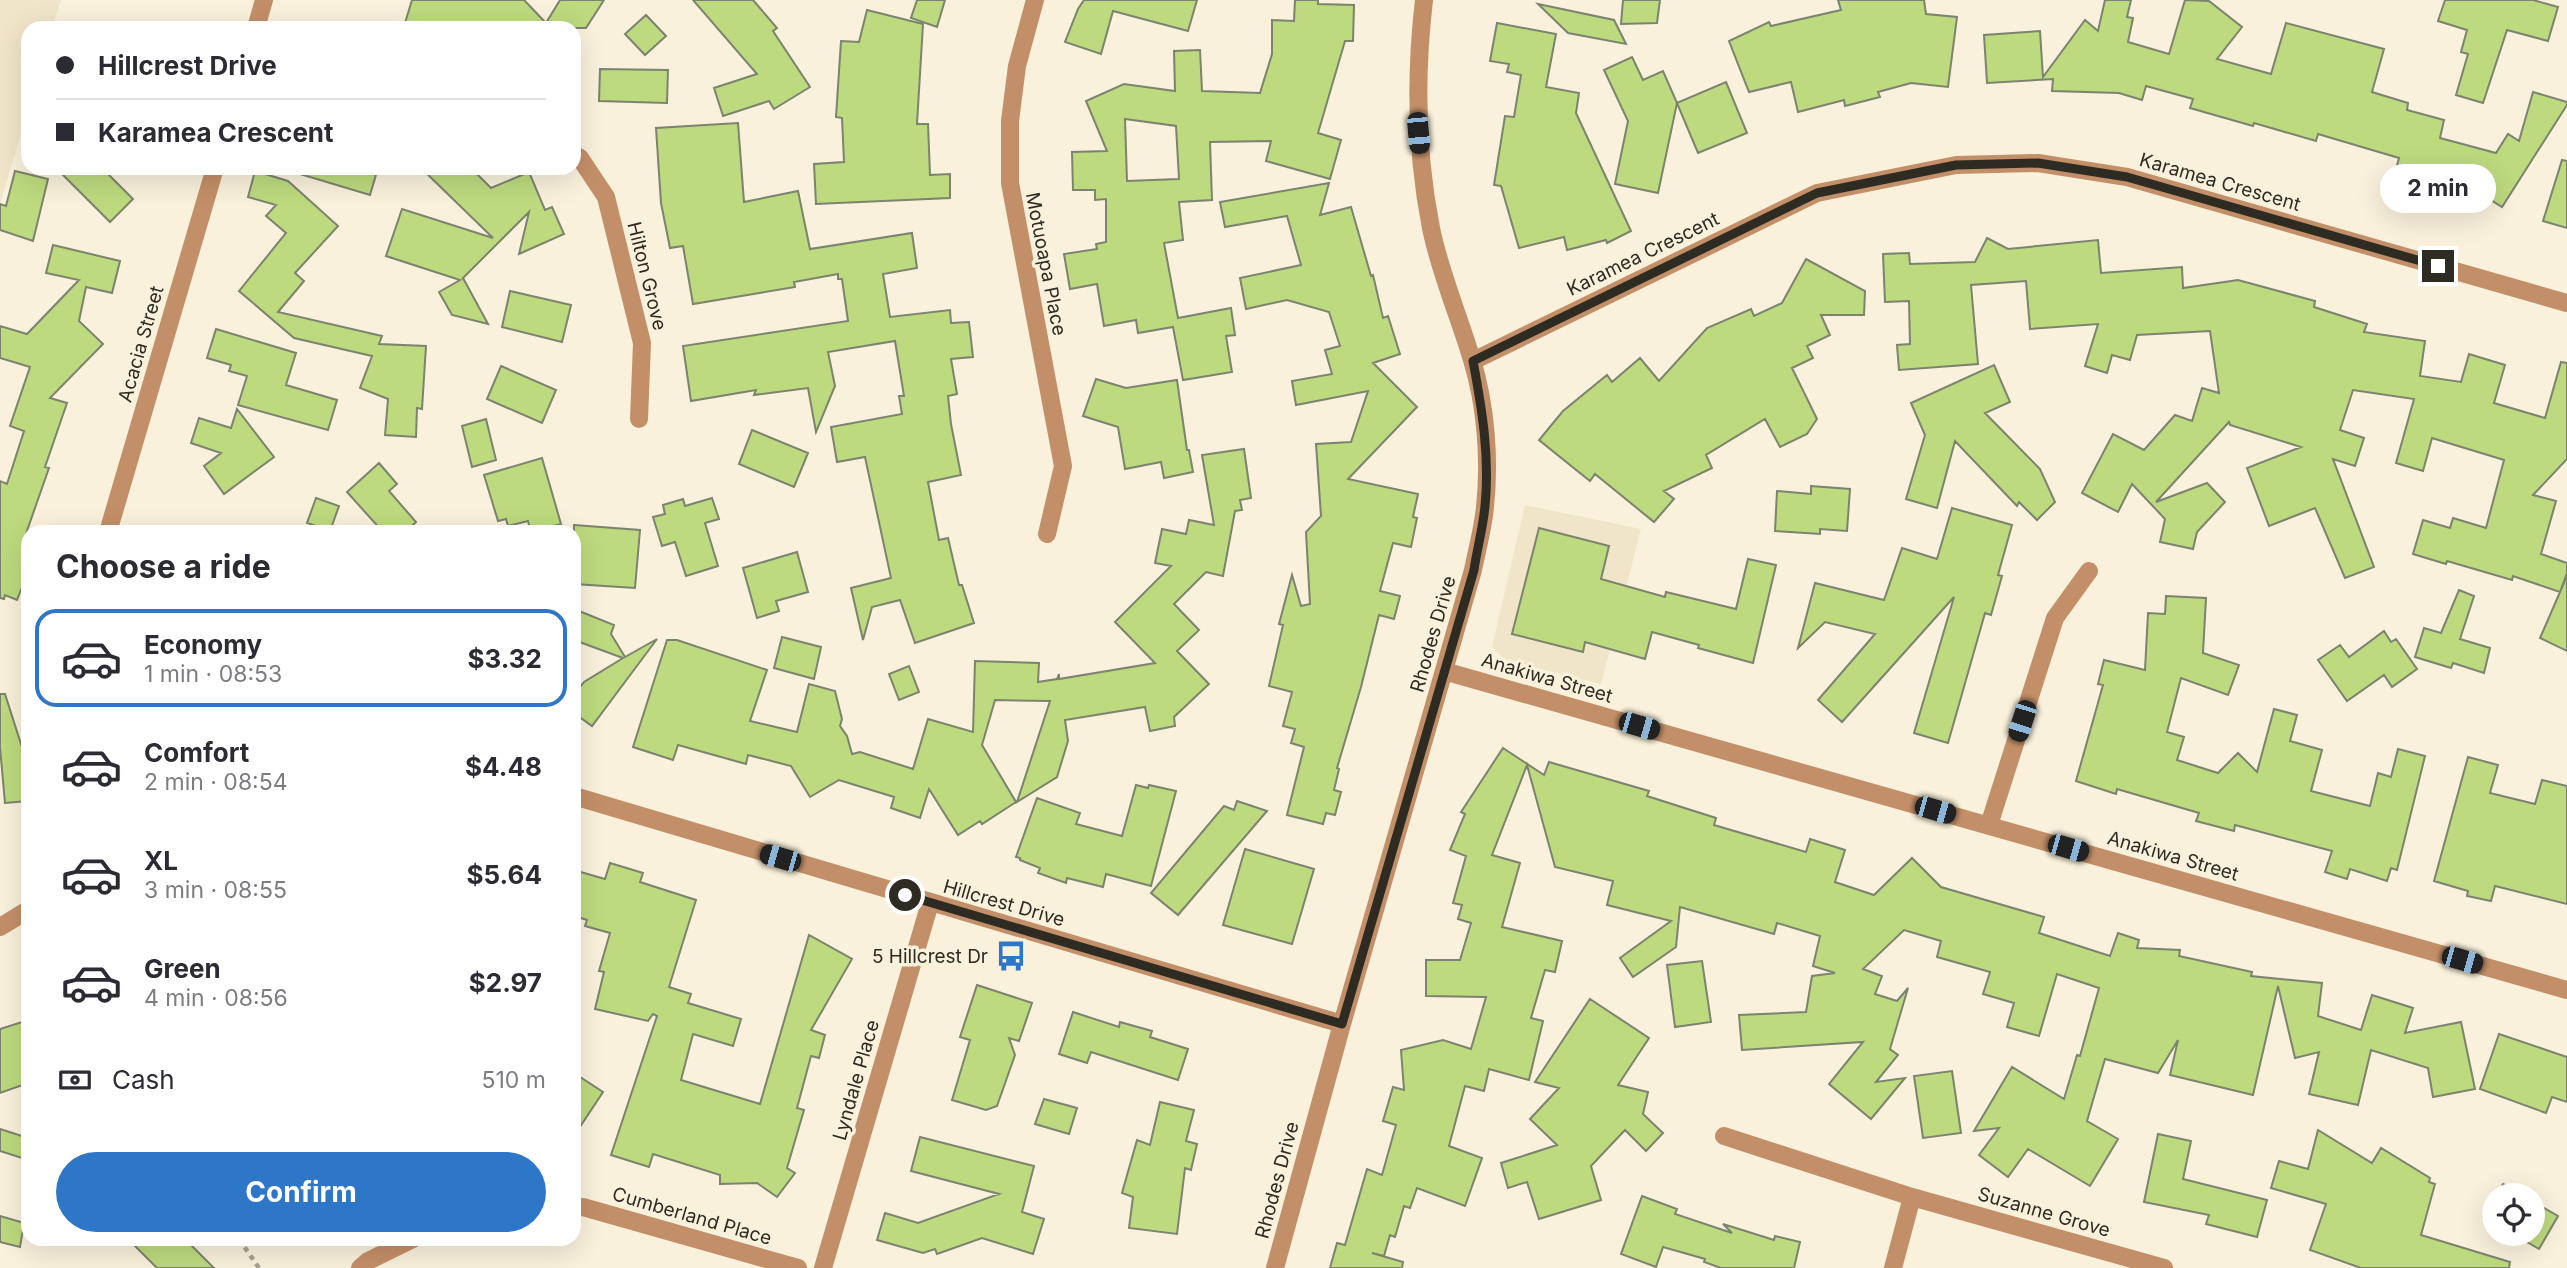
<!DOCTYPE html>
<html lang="en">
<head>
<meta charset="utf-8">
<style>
  body { margin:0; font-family:Inter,sans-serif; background:#f7f7f7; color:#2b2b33; height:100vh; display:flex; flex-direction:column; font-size:26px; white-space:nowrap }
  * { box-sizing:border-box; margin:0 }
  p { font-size:23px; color:#7c7c81 }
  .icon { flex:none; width:38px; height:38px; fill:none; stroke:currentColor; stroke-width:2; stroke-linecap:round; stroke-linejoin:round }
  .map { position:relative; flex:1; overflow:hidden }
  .drawer { position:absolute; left:21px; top:525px; width:560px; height:721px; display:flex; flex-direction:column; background:#fff; border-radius:21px; box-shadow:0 7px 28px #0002 }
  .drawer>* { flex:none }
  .hud { position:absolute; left:21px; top:21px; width:560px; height:154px; border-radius:21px; box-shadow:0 7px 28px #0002; display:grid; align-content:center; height:154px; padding:0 35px; background:#fff }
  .buttons { position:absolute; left:2482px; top:1183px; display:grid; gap:14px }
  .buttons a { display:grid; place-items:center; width:63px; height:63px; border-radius:50%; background:#fff; box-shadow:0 7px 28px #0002; font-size:35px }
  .end { position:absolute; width:32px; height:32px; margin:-16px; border:9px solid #2e2b22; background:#fff; box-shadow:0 0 0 4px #fff }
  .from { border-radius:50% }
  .bubble { position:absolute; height:49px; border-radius:24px; background:#fff; box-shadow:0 7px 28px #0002; font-size:23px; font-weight:700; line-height:49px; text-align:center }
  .car { position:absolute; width:21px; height:42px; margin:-21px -10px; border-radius:9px; box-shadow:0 0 5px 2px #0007; background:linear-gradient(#222 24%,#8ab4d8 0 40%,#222 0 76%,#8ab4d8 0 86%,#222 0) }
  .hud b { display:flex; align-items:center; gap:24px; height:66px; font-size:26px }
  .hud b+b { border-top:2px solid #e1e1e2 }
  .hud i { width:18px; height:18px; background:#2b2b33 }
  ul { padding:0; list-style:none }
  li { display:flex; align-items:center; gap:21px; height:98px; margin:0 14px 10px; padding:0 21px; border:4px solid transparent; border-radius:21px }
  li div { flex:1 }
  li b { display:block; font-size:26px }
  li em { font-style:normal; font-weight:700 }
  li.active { border-color:#2e77c8 }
  li>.icon { width:63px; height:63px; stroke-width:1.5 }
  h2 { padding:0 35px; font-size:32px; line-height:84px }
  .pay { display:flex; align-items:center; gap:18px; height:77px; padding:0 35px; font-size:26px }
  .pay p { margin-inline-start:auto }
  .cta { display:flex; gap:14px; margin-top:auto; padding:14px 35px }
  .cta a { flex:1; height:80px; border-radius:42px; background:#2e77c8; color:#fff; font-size:28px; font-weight:700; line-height:80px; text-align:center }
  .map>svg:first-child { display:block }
  .built { fill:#f0e5c9 }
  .building { fill:#bdda7e; stroke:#7c836f; stroke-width:2; fill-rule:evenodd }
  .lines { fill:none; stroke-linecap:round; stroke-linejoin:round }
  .path { stroke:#a6a08f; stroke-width:4.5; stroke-dasharray:5 5; stroke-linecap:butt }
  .minor { stroke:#c38f68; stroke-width:18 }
  .route { stroke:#2e2b22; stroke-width:9 }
  .labels { text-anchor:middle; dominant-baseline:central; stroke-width:7; stroke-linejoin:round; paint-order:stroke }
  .street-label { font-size:19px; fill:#2e2b22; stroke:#f9f1db }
  .poi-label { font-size:19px; fill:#2e2b22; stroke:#f9f1db; text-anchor:end }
</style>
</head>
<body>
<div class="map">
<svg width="2567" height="1268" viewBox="0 0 2567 1268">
  <rect width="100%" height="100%" fill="#f9f1db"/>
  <path class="built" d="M0 0H61L52 28H28V110L0 204Z
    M1525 505 1641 529 1601 684 1505 660 1492 647Z"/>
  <path class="building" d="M412 0H524L546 23 560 0H604L586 28H420L405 23Z
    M693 0H753L777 28 773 31 810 87 774 109 769 101 723 116 714 88 757 74Z
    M917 0H945L937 27 911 18Z
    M1084 0H1197L1188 31 1113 11 1101 54 1065 42 1078 9Z
    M1295 0H1318V4L1354 5 1353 41H1345L1318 133 1341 140 1330 179 1266 161 1271 141 1210 142 1212 200 1179 202 1183 240 1164 243 1178 318 1231 308 1235 335 1226 336 1232 372 1183 380 1173 327 1138 333 1136 320 1104 326 1097 284 1070 289 1064 254 1097 249 1096 244 1106 242V199L1095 200V190H1073L1072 152 1107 151 1086 101 1124 84 1175 91 1174 51 1200 50 1202 91 1260 93 1272 54V20L1294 21ZM1125 119 1176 126 1179 179 1127 181Z
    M1623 0H1660L1657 23 1621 24Z
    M1838 0H1924L1926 14 1957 17 1948 87 1911 83 1878 92 1880 97 1845 106 1844 100 1798 112 1791 82 1749 92 1729 41 1769 22 1771 26 1841 10Z
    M2105 0H2131L2127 17 2133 18 2128 42 2169 54 2185 0 2209 1 2242 27 2217 59 2271 74 2286 23 2384 49 2372 92 2408 103 2407 110 2444 120 2440 138 2496 153 2508 134 2519 141 2533 92 2567 102V105L2502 207 2461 181 2421 171 2418 184 2394 177 2399 158 2318 134 2316 141 2254 123 2253 126 2190 108 2193 99 2146 86 2142 100 2119 93 2052 91 2053 79 1987 83 1984 35 2040 31 2043 77 2085 20 2098 31Z
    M2445 0H2533L2558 7 2548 41 2507 30 2483 103 2456 95 2468 54 2461 52 2467 30 2438 21Z
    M1538 4 1614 20 1626 44 1568 33Z
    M867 10 923 24 917 124H928L930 175 950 174V198L816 204 814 164 844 162 842 118 836 117 841 41 859 42Z
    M646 15 666 36 645 55 625 34Z
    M1497 23 1556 34 1546 87 1579 93 1576 113 1631 231 1607 243 1606 240 1567 250 1564 237 1519 248 1501 186 1494 185 1505 116 1514 117 1521 75 1507 72 1509 64 1490 61Z
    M1632 57 1643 80 1663 71 1677 103 1726 82 1747 133 1698 153 1677 103 1658 193 1615 184 1628 121 1604 70Z
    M600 69 668 70 667 103 599 101Z
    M738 123 744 202 798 191 810 249 912 233 917 268 883 274 890 317 950 310 951 323 969 322 973 357 951 359 957 394 948 396 951 424 961 475 928 482 939 540 948 538 959 585H962L974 623 915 643 900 600 872 607 863 640 851 588 891 578 865 457 837 462 831 427 902 414 899 396H904L895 341 828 352 835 386 816 432 808 388 754 395 756 390 691 401 683 346 848 321 842 279H838V274L794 282 795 287 693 304 683 246 670 248 661 203 656 128Z
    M2562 160 2567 161V228L2543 221Z
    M56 168H102L133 199 110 222Z
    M300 168H378L370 195 300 174Z
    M421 168H471L491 188 529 172 545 210 552 207 564 234 519 254 529 212 462 279 463 278 488 324 452 315 439 292 460 280 386 256 402 209 493 238Z
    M15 171 48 179 33 241 0 230V204L6 206Z
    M255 171 288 181 338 226 295 273 304 281 278 312 382 336 379 344 426 346 422 409 417 408 416 437 385 435 388 399 360 388 372 356 294 338 239 291 286 233 266 216 276 205 248 197Z
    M1329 183 1320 215 1351 207 1371 276 1373 275 1383 318 1388 316 1400 354 1373 363 1417 407 1348 479 1418 494 1413 517 1417 518 1411 547 1393 543 1380 591 1400 596 1394 619 1379 615 1361 687 1337 768 1339 769 1334 790 1341 792 1335 815 1326 813 1323 824 1287 815 1304 747 1291 743 1295 729 1283 726 1292 692 1269 686 1283 625 1279 624 1292 575 1301 606 1310 604 1306 532 1321 516 1316 444 1351 442 1368 391 1296 405 1292 381 1332 374 1325 350 1340 346 1329 312 1287 300 1246 309 1240 278 1301 265 1287 216 1225 227 1220 202Z
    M1987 238 2008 249 2098 240 2101 273 2182 267 2183 288 2238 280 2315 301 2314 307 2367 324 2364 332 2425 341 2420 376 2461 382 2469 354 2505 365 2494 403 2545 418 2561 362 2567 363V459L2533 495 2556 501 2541 554 2567 563V573L2560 592 2513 576 2512 580 2447 561 2446 564 2413 554 2423 520 2450 528 2453 518 2486 528 2504 460 2432 438 2423 471 2396 463 2414 399 2353 390 2340 430 2364 438 2355 466 2333 459 2374 567 2345 578 2315 508 2269 526 2247 468 2301 447 2230 425 2229 422 2156 502 2207 483 2225 502 2197 532 2193 549 2160 542 2165 519 2132 484 2118 512 2082 493 2113 434 2144 450 2175 415 2192 421 2202 388 2219 393 2210 331 2137 335 2130 360 2112 355 2107 373 2085 366 2098 324 2030 329 2026 281 1971 285 1978 364 1899 370 1897 345 1910 344 1909 301 1885 302 1883 254 1909 253 1910 264 1975 262Z
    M53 245 120 261 112 293 86 287 79 321 103 344 50 398 67 403 45 467 49 468 22 545 28 547V572L17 600 5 595 4 599 0 598V481L7 484 24 431 10 426 30 367 0 358V326L27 334 79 280 46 273Z
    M1806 259 1865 291 1864 315H1821L1830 335 1807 346 1813 358 1792 368 1817 419 1807 434 1780 447 1765 419 1706 455 1712 468 1664 491 1674 499 1654 522 1595 474 1590 481 1539 440 1563 411 1607 375 1612 382 1640 358 1659 381 1707 328 1751 309 1754 316 1782 303Z
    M510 291 571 305 562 342 502 327Z
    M216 329 296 353 286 385 337 400 328 430 238 405 247 376 229 371 231 365 207 358Z
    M1994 365 2010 402 1985 413 2040 469 2055 502 2037 520 2019 502 2017 506 1955 441 1937 508 1906 499 1925 435 1911 403Z
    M501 366 556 390 542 423 487 399Z
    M1096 379 1126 388 1177 380 1187 450H1189L1193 472 1164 478 1161 462 1125 469 1118 427 1083 416Z
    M237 409 274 457 224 494 204 466 221 453 191 443 199 418 231 428Z
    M486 419 496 460 472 467 462 426Z
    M752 430 808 453 794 487 739 464Z
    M1244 449 1251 498 1240 500 1242 510 1235 511 1223 576 1206 572 1174 604 1199 630 1177 651 1209 684 1174 717 1175 726 1150 731 1145 707 1065 720 1068 741 1057 777 1017 802 1050 701 995 700 982 745 1016 802 982 824 980 821 958 835 929 789 920 818 891 808 894 797 839 780 810 797 791 766 748 755 746 764 678 745 673 760 633 747 667 640H677L767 670 750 721 797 732 809 684 835 691 842 719 840 726 847 736 852 754 860 752 913 769 928 719 973 732 975 661 1039 663 1038 682 1057 679 1059 674V679L1155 663 1115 622 1171 566 1155 563 1162 529 1186 534 1189 520 1214 525 1202 455Z
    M542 458 561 524 531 532 528 521 508 526 506 519 498 521 484 475Z
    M379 463 397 484 389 491 416 522 406 532H383L347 492Z
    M1811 486 1850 489 1847 531 1820 529V534L1775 531 1777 491 1811 494Z
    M316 498 339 506 330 531 307 523Z
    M712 498 719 519 705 523 718 566 686 576 675 542 662 546 653 517 665 514 663 505 683 499 685 506Z
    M1952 508 2012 525 1998 575 2002 576 1991 615 1985 613 1948 743 1914 733 1954 597 1842 722 1818 700 1875 634 1825 622 1798 648 1815 583 1884 600 1902 548 1937 559Z
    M574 525 640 530 635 588 574 584Z
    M1539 528 1609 546 1601 579 1665 597 1666 592 1736 609 1748 559 1776 565 1753 663 1698 648 1699 645 1652 632 1645 659 1585 642 1583 652 1512 634Z
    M797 552 808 592 776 601 779 611 757 618 743 568Z
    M2567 576V651L2540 638Z
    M2459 590 2474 596 2460 639 2490 648 2484 673 2453 663 2451 668 2415 657 2424 628 2441 633Z
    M2166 596 2206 598 2203 653 2239 665 2228 695 2181 678 2167 732 2184 737 2177 760 2218 773 2238 753 2257 772 2274 709 2297 715 2290 741 2322 750 2311 791 2370 806 2378 773 2391 777 2398 749 2425 756 2397 870 2391 868 2387 881 2350 869 2347 879 2325 872 2332 851 2235 825 2234 831 2196 821 2199 813 2117 789 2116 794 2076 781 2103 685 2098 684 2104 660 2145 670 2148 613 2165 614Z
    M574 609 614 625 611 634 625 657 657 639 592 726 574 713V695L584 682 623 658 574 640Z
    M2384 631 2391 642 2396 639 2417 669 2392 687 2384 675 2347 701 2318 660 2340 645 2349 657Z
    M782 637 821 647 814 679 774 668Z
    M909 666 919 692 899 700 889 674Z
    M0 694H5L28 766V801L5 803 0 747Z
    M1503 748 1544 775 1549 762 1649 791 1647 796 1716 818 1714 825 1806 852 1810 839 1845 850 1835 882 1874 895 1912 858 1941 887 2044 917 2039 933 2110 956 2118 933 2139 940 2137 948 2180 950 2179 956 2252 972 2251 976 2322 983 2318 1016 2361 1030 2372 995 2413 1008 2405 1033 2461 1022 2475 1089 2433 1097 2428 1068 2371 1050 2358 1105 2309 1094 2319 1052 2295 1058 2278 986 2253 1095 2170 1075 2178 1040 2158 1073 2105 1059 2087 1121 2118 1139 2090 1186 2028 1149 2008 1177 1979 1155 1999 1128 1974 1131 2012 1067 2064 1099 2077 1055 2080 1056 2099 988 2057 974 2039 1036 2007 1027 2014 1003 1983 994 1990 972 1937 957 1941 941 1904 930 1863 969 1882 976 1875 994 1897 1001 1908 988 1890 1049 1898 1055 1876 1082 1905 1078 1871 1119 1829 1084 1863 1042 1742 1050 1739 1015 1806 1012 1812 976 1835 973 1813 966 1820 936 1777 923 1774 934 1680 907 1676 947 1633 977 1620 958 1671 921 1607 905 1613 881 1555 867 1527 765 1492 855 1520 863 1502 927 1562 941 1555 972 1545 970 1531 1018 1543 1021 1529 1080 1489 1069 1484 1091 1465 1086 1449 1146 1482 1158 1465 1206 1417 1188 1410 1208 1404 1206 1395 1237 1390 1235 1384 1256 1372 1253 1403 1262 1402 1268H1330L1337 1243 1345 1245 1367 1169 1382 1175 1396 1125 1383 1121 1393 1087 1404 1090 1401 1050 1443 1040 1471 1049 1486 997 1426 996V960H1460L1471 923 1458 919 1462 905 1453 903 1466 856 1450 850 1465 814 1461 812Z
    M2468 757 2498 765 2490 793 2535 804 2542 780 2567 786V904L2495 886 2491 901 2467 896 2468 891 2434 881Z
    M1136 785 1148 788 1149 785 1176 791 1151 886 1106 874 1103 887 1067 878 1066 883 1038 873 1040 868 1020 860V858L1016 857 1037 798 1080 813 1076 824 1122 836Z
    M1237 801 1267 811 1178 915 1151 893 1224 806 1234 810Z
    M1245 849 1314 869 1292 944 1223 925Z
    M610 863 643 873 640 882 696 900 669 987 691 994 688 1003 741 1019 733 1046 693 1034 681 1080 760 1104 809 935 852 959 811 1030 825 1035 819 1058 811 1056 797 1108 804 1110 787 1168 795 1173 777 1197 757 1183 720 1184V1175L653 1154 649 1167 611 1155 657 1016 653 1014 648 1021 595 1009 604 972 599 971 610 933 585 926 587 920 574 916V870L605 879Z
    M1702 961 1711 1022 1675 1027 1667 965Z
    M977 985 1032 1003 1019 1041 1009 1038 1015 1055 997 1106 986 1110 952 1100 970 1040 960 1037Z
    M1590 999 1649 1038 1618 1085 1648 1092 1643 1114 1663 1133 1646 1151 1625 1130 1591 1166 1601 1200 1539 1219 1527 1182 1508 1188 1501 1163 1557 1145 1530 1119 1559 1088 1535 1082Z
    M1073 1012 1119 1027 1120 1022 1152 1031 1150 1037 1188 1049 1178 1080 1091 1052 1087 1063 1059 1054Z
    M28 1020V1083L0 1093V1029Z
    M2499 1034 2567 1057V1102L2552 1097 2546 1113 2480 1089Z
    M1952 1071 1961 1133 1923 1138 1914 1076Z
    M574 1073 603 1092 574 1136Z
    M1044 1099 1077 1108 1069 1134 1035 1124Z
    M1160 1102 1194 1110 1186 1141 1197 1144 1191 1170 1185 1168 1177 1234 1129 1228 1133 1197 1122 1193 1137 1140 1150 1145Z
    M0 1129 28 1138V1160L0 1151Z
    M2318 1130 2372 1163 2381 1148 2430 1178 2429 1182 2435 1184 2421 1235 2510 1262 2509 1268H2361L2310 1250 2326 1204 2271 1188 2279 1161 2308 1169Z
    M2158 1134 2191 1141 2183 1179 2267 1200 2257 1237 2206 1224 2209 1215 2144 1202Z
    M920 1137 1034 1166 1022 1212 1044 1219 1033 1254 982 1238 937 1254 935 1249 923 1253 877 1240 885 1213 918 1223 999 1194 911 1171Z
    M2503 1184 2523 1195H2496Z
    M1642 1196 1677 1209 1675 1214 1732 1233 1723 1224 1774 1240 1775 1236 1800 1242 1794 1268H1721L1704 1262 1705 1259 1663 1247 1656 1267 1621 1254Z
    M2494 1199V1223L2483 1216Z
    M2532 1201 2558 1216 2539 1249 2513 1234H2532Z
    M0 1216 24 1223 20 1247 0 1242Z
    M128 1239H185L214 1268H157Z"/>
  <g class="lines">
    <path class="path" d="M239 1239 259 1268"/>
    <path class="minor" d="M1035 0 1017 66 1010 121V183L1063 466 1047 534
      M256 28 264 0
      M574 154 580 158 606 197 642 343 639 419
      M1473 361 1817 193 1956 165 2038 163 2127 177 2567 303
      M108 532 215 168
      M1444 671 2567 990
      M574 796 1342 1024
      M1989 825 2055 618 2089 571
      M0 927 28 910
      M1724 1136 1912 1197 2164 1268
      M574 1207H583L798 1268
      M360 1268 368 1261 413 1239
      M823 1268 930 903
      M1275 1268 1342 1024 1473 570C1477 550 1483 528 1485 507 1490 460 1486 406 1472 360 1459 316 1440 273 1431 228 1416 152 1415 77 1424 0
      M1893 1268 1912 1197"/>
  </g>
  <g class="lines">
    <path class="route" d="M905 895 1342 1024 1474 570C1477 549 1483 528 1485 506 1490 457 1482 409 1473 361L1817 193 1956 165 2038 163 2127 177 2438 266"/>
  </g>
  <defs>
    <g id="bus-bare" transform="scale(2.415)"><path d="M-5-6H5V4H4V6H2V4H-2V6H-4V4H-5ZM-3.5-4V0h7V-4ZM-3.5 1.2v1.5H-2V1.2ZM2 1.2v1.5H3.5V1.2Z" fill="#2e77c8" stroke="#f9f1db" stroke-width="2.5" paint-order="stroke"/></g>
  </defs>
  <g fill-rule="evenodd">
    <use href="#bus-bare" x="1011" y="956"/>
  </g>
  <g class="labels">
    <g class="street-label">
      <text transform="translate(2220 182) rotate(16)">Karamea Crescent</text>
      <text transform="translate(1643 254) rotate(-26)">Karamea Crescent</text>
      <text transform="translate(1046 264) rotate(79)">Motuoapa Place</text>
      <text transform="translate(647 276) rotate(76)">Hilton Grove</text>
      <text transform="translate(141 344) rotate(-74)">Acacia Street</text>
      <text transform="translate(1433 634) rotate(-74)">Rhodes Drive</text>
      <text transform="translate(1547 678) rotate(16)">Anakiwa Street</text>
      <text transform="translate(2173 856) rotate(16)">Anakiwa Street</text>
      <text transform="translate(1004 903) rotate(16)">Hillcrest Drive</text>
      <text transform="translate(856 1080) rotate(-74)">Lyndale Place</text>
      <text transform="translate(1277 1180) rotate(-75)">Rhodes Drive</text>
      <text transform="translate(2044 1212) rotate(16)">Suzanne Grove</text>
      <text transform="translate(692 1216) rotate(16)">Cumberland Place</text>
    </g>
    <g class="poi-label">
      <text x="988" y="956">5 Hillcrest Dr</text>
    </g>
  </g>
</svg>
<div class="buttons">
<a><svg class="icon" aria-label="locate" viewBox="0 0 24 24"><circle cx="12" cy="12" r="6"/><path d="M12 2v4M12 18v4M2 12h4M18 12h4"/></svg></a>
</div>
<i class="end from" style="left:905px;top:895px"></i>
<i class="end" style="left:2438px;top:266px"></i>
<div class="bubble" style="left:2380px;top:164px;width:116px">2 min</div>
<i class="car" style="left:1418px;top:133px;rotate:175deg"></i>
<i class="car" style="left:2022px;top:721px;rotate:198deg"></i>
<i class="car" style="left:1639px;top:726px;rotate:106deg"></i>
<i class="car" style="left:1935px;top:810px;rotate:106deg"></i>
<i class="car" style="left:2068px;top:848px;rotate:106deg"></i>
<i class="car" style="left:780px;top:858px;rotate:286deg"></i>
<i class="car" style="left:2462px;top:960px;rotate:106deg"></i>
<div class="hud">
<b><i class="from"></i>Hillcrest Drive</b>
<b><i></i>Karamea Crescent</b>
</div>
<section class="drawer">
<h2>Choose a ride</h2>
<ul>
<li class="active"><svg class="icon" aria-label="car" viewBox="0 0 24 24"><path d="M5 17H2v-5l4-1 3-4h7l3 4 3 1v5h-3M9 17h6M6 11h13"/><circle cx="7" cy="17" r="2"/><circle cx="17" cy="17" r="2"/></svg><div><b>Economy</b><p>1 min · 08:53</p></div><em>$3.32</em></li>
<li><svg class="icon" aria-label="car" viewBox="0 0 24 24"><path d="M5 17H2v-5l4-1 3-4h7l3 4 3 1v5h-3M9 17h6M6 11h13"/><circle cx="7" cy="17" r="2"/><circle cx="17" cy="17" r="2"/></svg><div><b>Comfort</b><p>2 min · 08:54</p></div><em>$4.48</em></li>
<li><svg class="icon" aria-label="car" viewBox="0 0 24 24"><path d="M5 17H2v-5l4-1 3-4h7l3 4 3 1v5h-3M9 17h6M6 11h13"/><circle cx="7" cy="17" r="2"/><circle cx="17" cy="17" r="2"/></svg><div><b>XL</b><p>3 min · 08:55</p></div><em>$5.64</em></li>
<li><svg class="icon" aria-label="car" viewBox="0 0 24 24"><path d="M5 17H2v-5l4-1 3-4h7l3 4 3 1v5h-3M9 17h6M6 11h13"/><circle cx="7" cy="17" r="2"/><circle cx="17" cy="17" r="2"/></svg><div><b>Green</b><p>4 min · 08:56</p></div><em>$2.97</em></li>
</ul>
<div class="pay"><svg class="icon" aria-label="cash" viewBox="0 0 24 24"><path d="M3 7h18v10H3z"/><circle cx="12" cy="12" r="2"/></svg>Cash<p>510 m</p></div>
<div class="cta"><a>Confirm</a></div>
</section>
</div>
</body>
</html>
